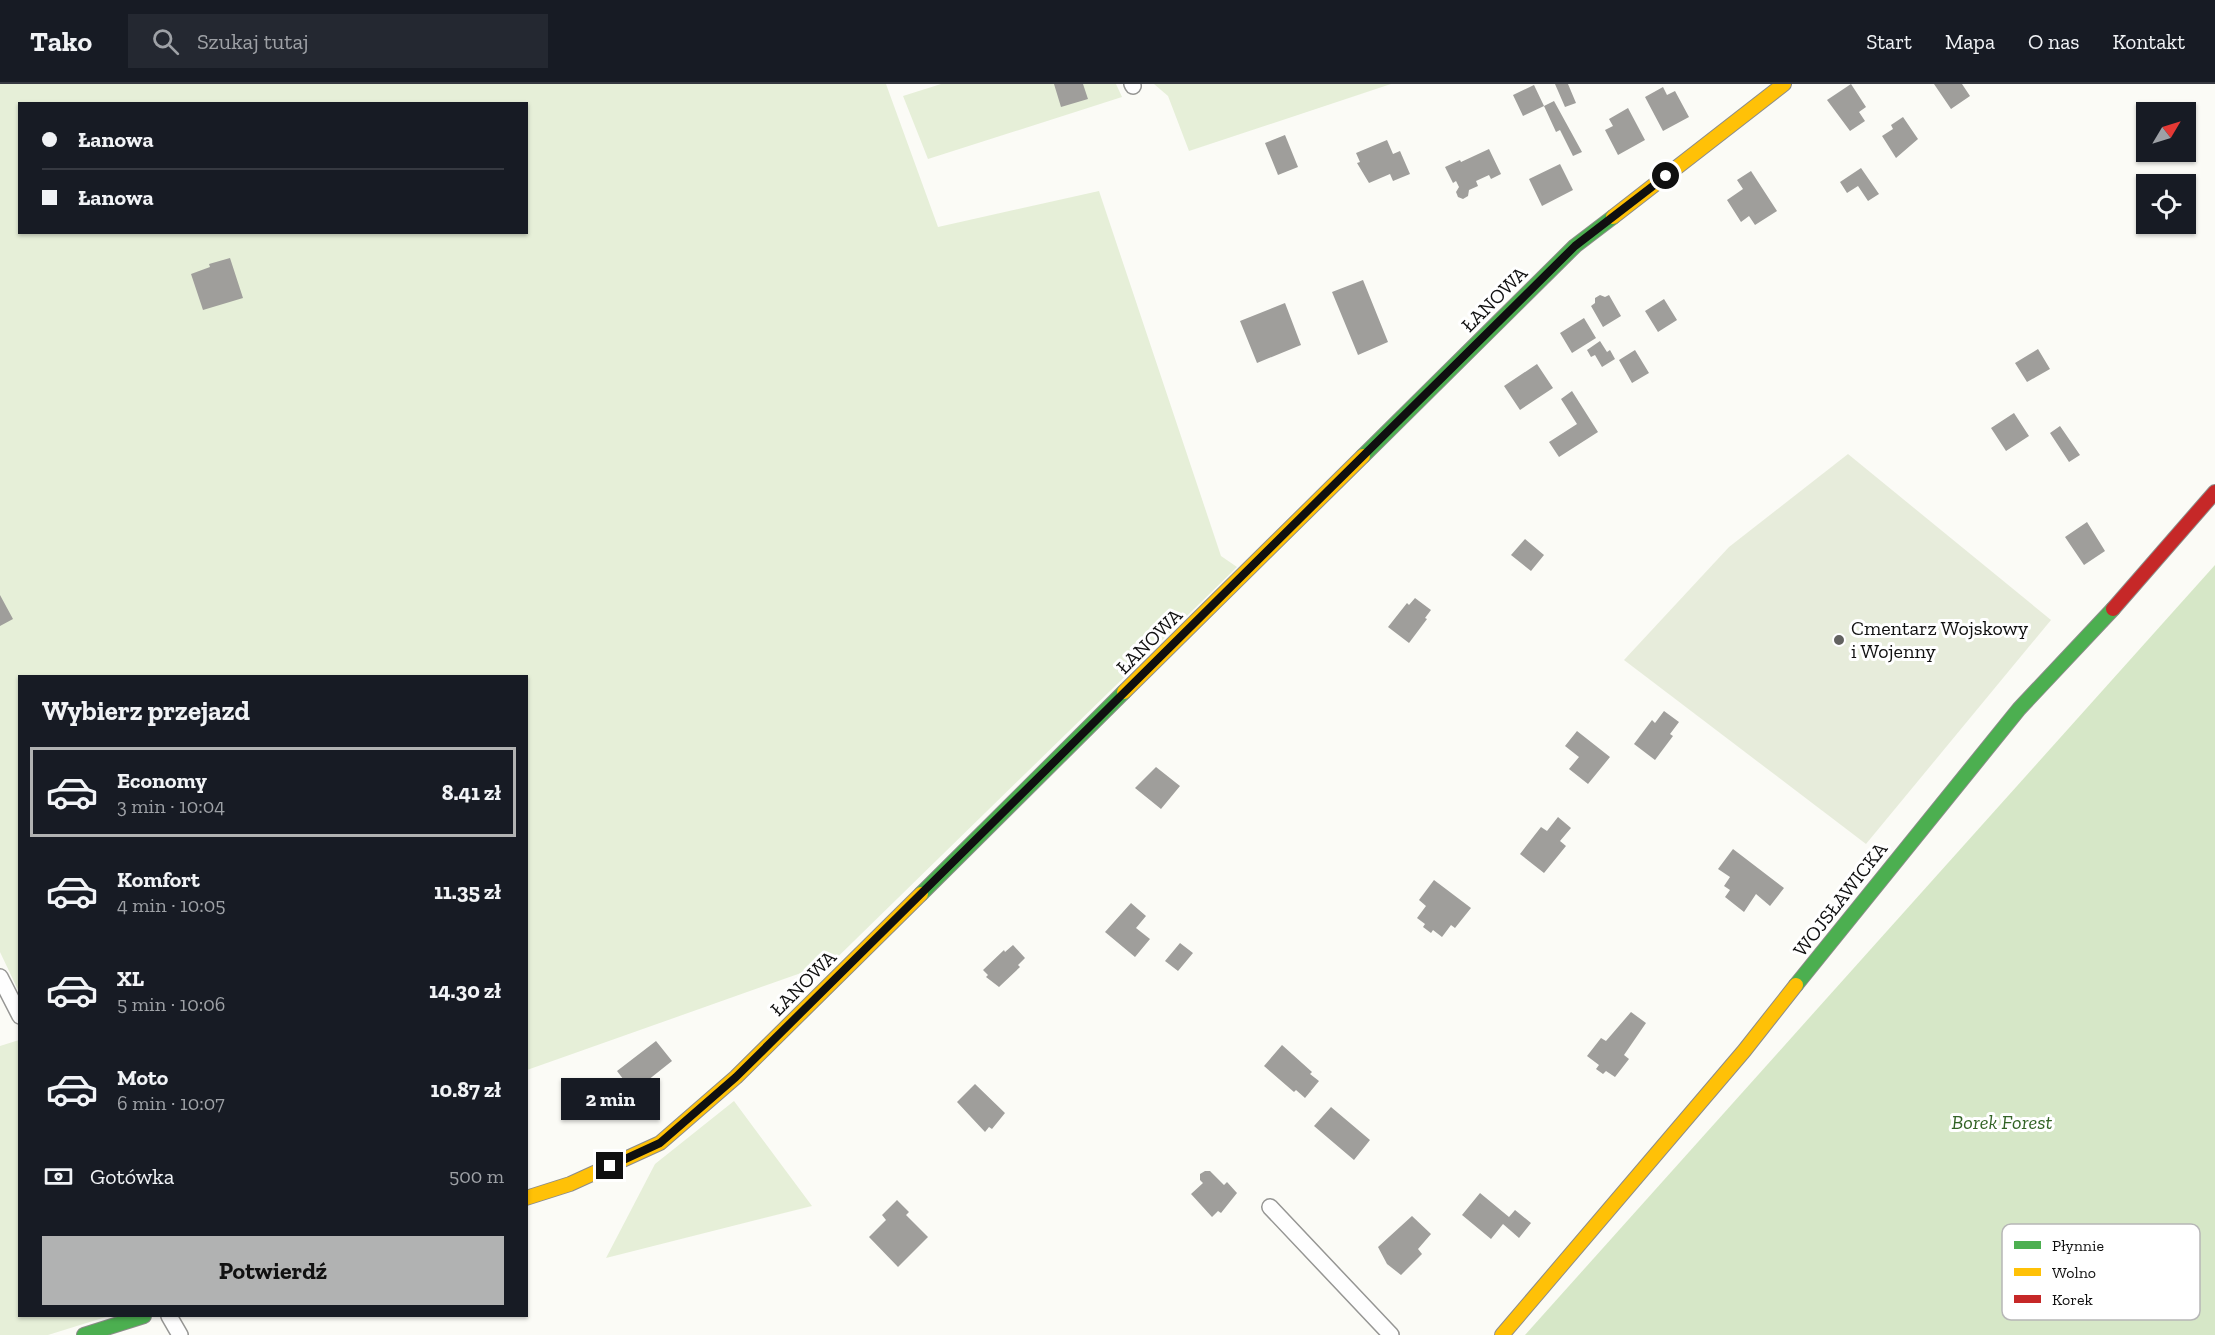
<!DOCTYPE html>
<html lang="pl">
<head>
<meta charset="utf-8">
<style>
  body { margin:0; font-family:"Zilla Slab",serif; background:#242831; color:#f1f3f6; height:100vh; display:flex; flex-direction:column; font-size:22px; white-space:nowrap }
  * { box-sizing:border-box; margin:0 }
  p { font-size:20px; color:#9ea1a6 }
  .icon { flex:none; width:33px; height:33px; fill:none; stroke:currentColor; stroke-width:2; stroke-linecap:round; stroke-linejoin:round }
  .map { position:relative; flex:1; overflow:hidden }
  .panel { position:absolute; left:18px; top:591px; width:510px; height:642px; display:flex; flex-direction:column; background:#171b24; border-radius:0px; box-shadow:0 2px 4px #0004 }
  .panel>* { flex:none }
  .banner { position:absolute; left:18px; top:18px; width:510px; height:132px; border-radius:0px; box-shadow:0 2px 4px #0004; display:grid; align-content:center; height:132px; padding:0 24px; background:#171b24 }
  .needle { width:39px; rotate:52deg }
  .buttons { position:absolute; left:2136px; top:18px; display:grid; gap:12px }
  .buttons a { display:grid; place-items:center; width:60px; height:60px; border-radius:0px; background:#171b24; box-shadow:0 2px 4px #0004; font-size:30px }
  .end { position:absolute; width:27px; height:27px; margin:-14px; border:8px solid #101010; background:#fff; box-shadow:0 0 0 3px #fff }
  .from { border-radius:50% }
  .bubble { position:absolute; height:42px; border-radius:0px; background:#171b24; box-shadow:0 2px 4px #0004; font-size:20px; font-weight:700; line-height:42px; text-align:center }
  .banner b { display:flex; align-items:center; gap:21px; height:57px; font-size:22px }
  .banner b+b { border-top:2px solid #363941 }
  .banner i { width:15px; height:15px; background:#f1f3f6 }
  ul { padding:0; list-style:none }
  li { display:flex; align-items:center; gap:18px; height:90px; margin:0 12px 9px; padding:0 12px; border:3px solid transparent; border-radius:0px }
  li div { flex:1 }
  li b { display:block; font-size:22px }
  li em { font-style:normal; font-weight:700 }
  li.selected { border-color:#b1b2b2 }
  li>.icon { width:54px; height:54px; stroke-width:1.5 }
  h2 { padding:0 24px; font-size:27px; line-height:72px }
  .pay { display:flex; align-items:center; gap:15px; height:66px; padding:0 24px; font-size:22px }
  .pay p { margin-inline-start:auto }
  .primary-button { display:flex; gap:12px; margin-top:auto; padding:12px 24px }
  .primary-button a { flex:1; height:69px; border-radius:0px; background:#b1b2b2; color:#111; font-size:24px; font-weight:700; line-height:69px; text-align:center }
  header { display:flex; align-items:center; gap:36px; box-sizing:border-box; height:84px; padding:0 30px; background:#171b24; border-bottom:2px solid #363941 }
  header strong { font-size:28px }
  nav { display:flex; gap:33px; margin-inline-start:auto; font-size:21px }
  .search { width:420px; height:54px; background:#242831; display:flex; align-items:center; gap:15px; box-sizing:border-box; padding:0 21px; border-radius:0px; color:#9ea1a6; font-size:22px }
  .map>svg:first-child { display:block }
  .green { fill:#e6efd8; fill-rule:evenodd }
  .forest { fill:#d6e7c7 }
  .cemetery { fill:#e7ecdb }
  .building { fill:#9f9e9b }
  .lines { fill:none; stroke-linecap:round; stroke-linejoin:round }
  .street-casing { stroke:#969694; stroke-width:18 }
  .fast-casing { stroke:#8c8c8a; stroke-width:16 }
  .slow-casing { stroke:#8c8c8a; stroke-width:16 }
  .jam-casing { stroke:#8c8c8a; stroke-width:16 }
  .street { stroke:#fefefe; stroke-width:15 }
  .fast { stroke:#4caf50; stroke-width:14 }
  .slow { stroke:#ffc107; stroke-width:14 }
  .jam { stroke:#c62828; stroke-width:14 }
  .route { stroke:#101010; stroke-width:8 }
  .poi-dot { fill:#626260; stroke:#fff; stroke-width:2 }
  .labels { text-anchor:middle; dominant-baseline:central; stroke-width:6; stroke-linejoin:round; paint-order:stroke }
  .street-label { font-size:20px; fill:#101010; stroke:#fff }
  .poi-label { font-size:20px; fill:#101010; stroke:#fff; text-anchor:start }
  .park-label { font-size:20px; font-style:italic; fill:#326325; stroke:#fff }
  .key { fill:#fff; stroke:#b7b7b7; stroke-width:1.5 }
  .key-label { font-size:16px; fill:#101010 }
</style>
</head>
<body>
<header>
<strong>Tako</strong>
<div class="search"><svg class="icon" aria-label="search" viewBox="0 0 24 24"><circle cx="10" cy="10" r="6"/><path d="M15 15l6 6"/></svg>Szukaj tutaj</div>
<nav><a>Start</a><a>Mapa</a><a>O nas</a><a>Kontakt</a></nav>
</header>
<div class="map">
<svg width="2215" height="1251" viewBox="0 0 2215 1251">
  <rect width="100%" height="100%" fill="#fbfbf6"/>
  <path class="green" d="M0 0H886L938 143 1099 107 1221 472 1237 483 810 900 801 889 527 986 526 592H20L19 908 0 868ZM20 20H526V148H20Z
    M941 0H1116L1122 13 928 75 903 12Z
    M1154 0H1391L1189 67 1168 12Z
    M19 956 20 1232H109L48 1251H0V962Z
    M734 1017 812 1122 606 1174 655 1080Z"/>
  <path class="forest" d="M2215 481V1251H1525Z"/>
  <path class="cemetery" d="M1848 370 2051 536 1866 760 1624 576 1729 463Z"/>
  <path class="building" d="M1054 0H1083L1088 15 1061 23Z
    M1555 0H1568L1576 19 1565 23Z
    M1851 0 1866 23 1859 28 1865 37 1850 47 1827 16Z
    M1934 0H1962L1970 12 1951 25Z
    M1534 1 1544 22 1554 17 1582 68 1573 72 1560 46 1556 48 1544 22 1523 32 1513 11Z
    M1663 3 1667 11 1675 7 1689 33 1663 47 1645 13Z
    M1628 24 1645 56 1618 71 1605 46 1613 42 1609 35Z
    M1903 33 1918 55 1896 74 1882 52 1893 45 1891 41Z
    M1285 51 1298 83 1278 91 1265 59Z
    M1387 56 1393 70 1400 67 1410 90 1393 97 1390 90 1369 99 1357 79 1360 78 1356 69Z
    M1489 65 1501 90 1491 95 1489 91 1476 97 1478 102 1469 106 1468 112 1463 115 1458 113 1456 108 1459 103 1456 97 1453 99 1445 83 1460 76 1461 78Z
    M1560 80 1573 106 1542 122 1529 95Z
    M1861 84 1879 110 1868 117 1858 102 1847 109 1840 98Z
    M1751 87 1777 127 1755 141 1749 132 1741 138 1727 116 1743 105 1737 96Z
    M230 174 243 214 203 226 191 190 210 183 209 180Z
    M1363 196 1388 258 1358 271 1332 208Z
    M1600 211 1605 213 1609 211 1621 232 1603 243 1591 222 1595 219V214Z
    M1664 215 1677 236 1658 248 1645 227Z
    M1285 219 1301 261 1257 279 1240 237Z
    M1584 234 1596 254 1572 269 1560 249Z
    M1600 257 1607 268 1610 266 1615 275 1602 283 1595 271 1591 273 1587 266Z
    M2038 265 2050 285 2027 298 2015 279Z
    M1635 266 1649 289 1632 299 1619 276Z
    M1537 280 1553 304 1520 326 1504 302Z
    M1572 307 1598 348 1559 373 1549 358 1577 340 1561 315Z
    M2014 329 2029 352 2006 367 1991 344Z
    M2060 342 2080 371 2069 378 2050 349Z
    M2087 438 2105 467 2084 481 2065 453Z
    M1525 455 1544 471 1531 487 1511 471Z
    M0 511 13 535 0 542Z
    M1415 514 1431 526 1425 534 1427 535 1409 559 1388 543 1407 519 1409 521Z
    M1664 627 1679 638 1670 650 1673 652 1655 676 1634 660 1652 636 1655 639Z
    M1577 647 1610 673 1588 700 1569 685 1579 673 1565 662Z
    M1156 683 1180 702 1161 725 1135 704Z
    M1558 733 1571 744 1560 757 1566 762 1544 789 1520 770 1541 743 1547 747Z
    M1733 765 1784 804 1770 822 1756 810 1744 828 1725 813 1730 806 1724 802 1730 793 1718 785Z
    M1434 796 1471 824 1455 844 1451 841 1442 853 1433 846 1431 849 1423 843 1425 840 1417 834 1426 822 1419 816Z
    M1131 819 1146 832 1136 844 1150 855 1135 873 1105 848Z
    M1180 859 1193 869 1178 887 1165 877Z
    M1013 861 1025 874 1018 881 1020 883 999 903 986 893 988 891 983 886 1004 866 1005 868Z
    M1631 928 1646 939 1624 971 1629 975 1615 993 1606 987 1603 990 1596 985 1599 981 1587 972 1601 954 1606 957Z
    M656 957 672 977 633 1008 617 987Z
    M1282 961 1312 988 1310 990 1319 997 1305 1014 1296 1006 1294 1008 1264 982Z
    M975 1000 1005 1029 992 1045 989 1043 985 1048 957 1018Z
    M1331 1023 1370 1056 1354 1076 1314 1042Z
    M1205 1087H1210L1224 1101 1227 1098 1237 1109 1221 1129 1218 1127 1212 1133 1191 1110 1203 1099 1200 1096V1090Z
    M1480 1109 1509 1133 1515 1126 1531 1139 1519 1154 1503 1140 1491 1155 1462 1131Z
    M897 1116 909 1128 906 1131 928 1153 898 1183 869 1153 886 1136 882 1131Z
    M1412 1132 1431 1150 1418 1165 1422 1170 1401 1191 1387 1180 1378 1163Z"/>
  <g class="lines">
    <g class="street-casing">
      <path id="street" d="M1132 0 1133 2
        M0 893 20 932
        M1270 1123 1391 1251
        M169 1232 180 1251"/>
    </g>
    <g class="fast-casing">
      <path id="fast" d="M1363 372 1575 162 1613 133
        M921 810 1124 608
        M1796 901 2019 625 2113 525
        M84 1251 144 1232"/>
    </g>
    <g class="slow-casing">
      <path id="slow" d="M1613 133 1784 0
        M1124 608 1363 372
        M526 1114 570 1100 660 1059 736 993 921 810
        M1502 1251 1744 967 1796 901"/>
    </g>
    <g class="jam-casing">
      <path id="jam" d="M2113 525 2215 408"/>
    </g>
    <use href="#street" class="street"/>
    <use href="#fast" class="fast"/>
    <use href="#slow" class="slow"/>
    <use href="#jam" class="jam"/>
  </g>
  <g class="lines">
    <path class="route" d="M610 1082 660 1059 736 993 1575 162 1666 92"/>
  </g>
  <circle class="poi-dot" cx="1839" cy="556" r="6"/>
  <g class="labels">
    <g class="street-label">
      <text transform="translate(1494 215) rotate(-45)">ŁANOWA</text>
      <text transform="translate(1149 557) rotate(-45)">ŁANOWA</text>
      <text transform="translate(1840 815) rotate(-52)">WOJSŁAWICKA</text>
      <text transform="translate(803 899) rotate(-45)">ŁANOWA</text>
    </g>
    <g class="poi-label">
      <text x="1851" y="544">Cmentarz Wojskowy<tspan x="1851" dy="23">i Wojenny</tspan></text>
    </g>
    <g class="park-label">
      <text x="2002" y="1038">Borek Forest</text>
    </g>
  </g>
  <rect x="2002" y="1140" width="198" height="96" rx="9" class="key"/>
  <rect x="2014" y="1157" width="27" height="8" fill="#4caf50"/>
  <rect x="2014" y="1184" width="27" height="8" fill="#ffc107"/>
  <rect x="2014" y="1211" width="27" height="8" fill="#c62828"/>
  <g class="key-label">
    <text x="2052" y="1167">Płynnie</text>
    <text x="2052" y="1194">Wolno</text>
    <text x="2052" y="1221">Korek</text>
  </g>
</svg>
<div class="buttons">
<a><svg class="needle" viewBox="-14 -14 28 28"><path d="M0-13l5 13h-10z" fill="#e53935"/><path d="M0 13l5-13h-10z" fill="#9ea1a6"/></svg></a>
<a><svg class="icon" aria-label="locate" viewBox="0 0 24 24"><circle cx="12" cy="12" r="6"/><path d="M12 2v4M12 18v4M2 12h4M18 12h4"/></svg></a>
</div>
<i class="end from" style="left:1666px;top:92px"></i>
<i class="end" style="left:610px;top:1082px"></i>
<div class="bubble" style="left:561px;top:994px;width:99px">2 min</div>
<div class="banner">
<b><i class="from"></i>Łanowa</b>
<b><i></i>Łanowa</b>
</div>
<section class="panel">
<h2>Wybierz przejazd</h2>
<ul>
<li class="selected"><svg class="icon" aria-label="car" viewBox="0 0 24 24"><path d="M5 17H2v-5l4-1 3-4h7l3 4 3 1v5h-3M9 17h6M6 11h13"/><circle cx="7" cy="17" r="2"/><circle cx="17" cy="17" r="2"/></svg><div><b>Economy</b><p>3 min · 10:04</p></div><em>8.41 zł</em></li>
<li><svg class="icon" aria-label="car" viewBox="0 0 24 24"><path d="M5 17H2v-5l4-1 3-4h7l3 4 3 1v5h-3M9 17h6M6 11h13"/><circle cx="7" cy="17" r="2"/><circle cx="17" cy="17" r="2"/></svg><div><b>Komfort</b><p>4 min · 10:05</p></div><em>11.35 zł</em></li>
<li><svg class="icon" aria-label="car" viewBox="0 0 24 24"><path d="M5 17H2v-5l4-1 3-4h7l3 4 3 1v5h-3M9 17h6M6 11h13"/><circle cx="7" cy="17" r="2"/><circle cx="17" cy="17" r="2"/></svg><div><b>XL</b><p>5 min · 10:06</p></div><em>14.30 zł</em></li>
<li><svg class="icon" aria-label="car" viewBox="0 0 24 24"><path d="M5 17H2v-5l4-1 3-4h7l3 4 3 1v5h-3M9 17h6M6 11h13"/><circle cx="7" cy="17" r="2"/><circle cx="17" cy="17" r="2"/></svg><div><b>Moto</b><p>6 min · 10:07</p></div><em>10.87 zł</em></li>
</ul>
<div class="pay"><svg class="icon" aria-label="cash" viewBox="0 0 24 24"><path d="M3 7h18v10H3z"/><circle cx="12" cy="12" r="2"/></svg>Gotówka<p>500 m</p></div>
<div class="primary-button"><a>Potwierdź</a></div>
</section>
</div>
</body>
</html>
